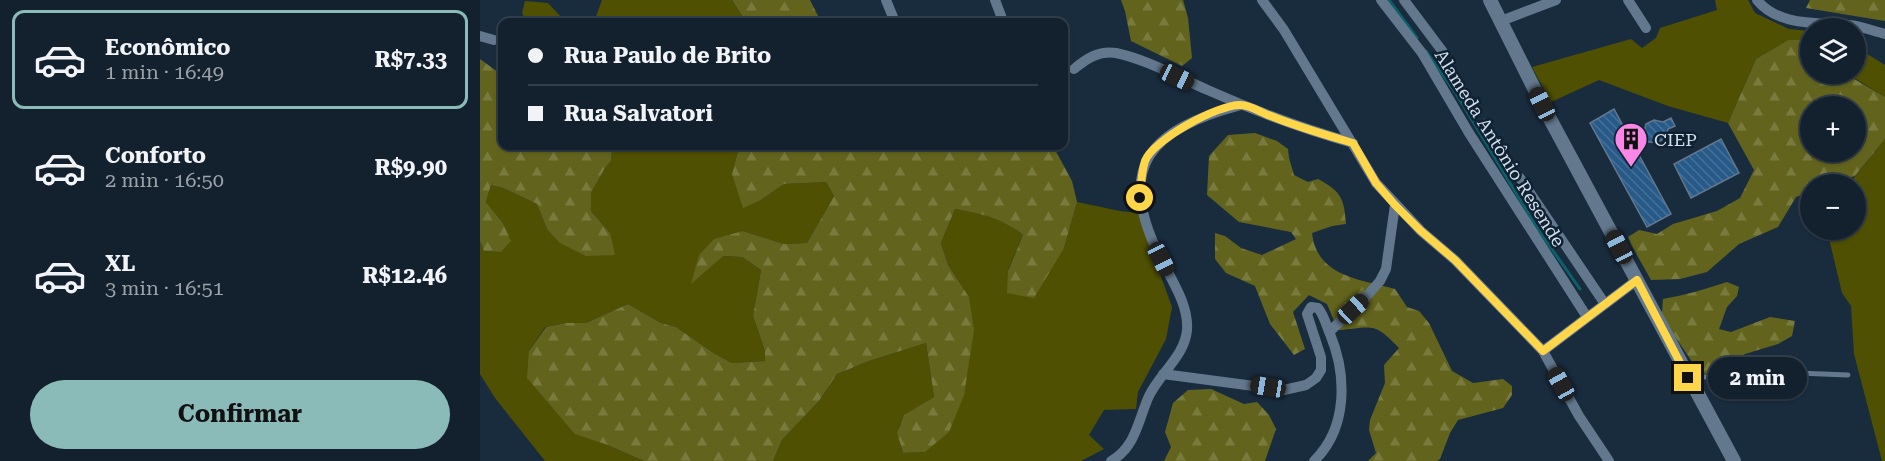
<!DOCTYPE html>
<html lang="pt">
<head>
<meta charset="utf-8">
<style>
  body { margin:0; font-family:"Roboto Serif",serif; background:#1c2936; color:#f1f3f6; height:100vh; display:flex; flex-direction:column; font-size:22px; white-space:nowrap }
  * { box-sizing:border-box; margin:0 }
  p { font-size:20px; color:#9da3aa }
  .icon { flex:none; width:33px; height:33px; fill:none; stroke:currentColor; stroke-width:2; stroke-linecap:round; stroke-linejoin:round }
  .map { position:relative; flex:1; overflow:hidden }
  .details { display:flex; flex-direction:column; background:#13212e; width:480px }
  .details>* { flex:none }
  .hud { position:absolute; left:18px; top:18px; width:570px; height:132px; border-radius:12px; box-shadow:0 2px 4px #0004,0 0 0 2px #323e4a; display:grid; align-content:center; height:132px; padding:0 30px; background:#13212e }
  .controls { position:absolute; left:1320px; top:18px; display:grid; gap:12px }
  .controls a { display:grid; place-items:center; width:66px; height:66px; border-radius:50%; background:#13212e; box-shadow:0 2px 4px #0004,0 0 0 2px #323e4a; font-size:30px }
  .end { position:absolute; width:27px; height:27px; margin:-14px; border:8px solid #ffd54a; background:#111; box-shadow:0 0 0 3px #111 }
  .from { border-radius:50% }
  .bubble { position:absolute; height:42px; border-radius:21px; background:#13212e; box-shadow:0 2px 4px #0004,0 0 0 2px #323e4a; font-size:20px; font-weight:700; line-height:42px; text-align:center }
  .car { position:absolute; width:18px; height:36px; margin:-18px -9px; border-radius:8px; box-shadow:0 0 4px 2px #0007; background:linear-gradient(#222 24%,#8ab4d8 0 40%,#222 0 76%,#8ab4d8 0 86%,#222 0) }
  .hud b { display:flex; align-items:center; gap:21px; height:57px; font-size:22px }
  .hud b+b { border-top:2px solid #323e4a }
  .hud i { width:15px; height:15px; background:#f1f3f6 }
  ul { padding:10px 0 0; list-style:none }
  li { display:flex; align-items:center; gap:18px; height:99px; margin:0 12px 9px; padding:0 18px; border:3px solid transparent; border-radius:12px }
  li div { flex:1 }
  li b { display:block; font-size:22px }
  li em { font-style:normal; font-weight:700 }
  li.current { border-color:#8bbbb9 }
  li>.icon { width:54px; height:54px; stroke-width:1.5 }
  .action { display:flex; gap:12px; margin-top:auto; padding:12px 30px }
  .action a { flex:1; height:69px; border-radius:36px; background:#8bbbb9; color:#111; font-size:24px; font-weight:700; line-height:69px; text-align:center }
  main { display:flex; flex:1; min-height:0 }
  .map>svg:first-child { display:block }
  .green { fill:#4f5002 }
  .forest { fill:url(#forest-firs); fill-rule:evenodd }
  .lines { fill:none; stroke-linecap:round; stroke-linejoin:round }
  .stream { stroke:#0b606a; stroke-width:3 }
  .building { fill:url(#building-back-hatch); stroke:#63788d; stroke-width:1.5 }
  .path { stroke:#586878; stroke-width:1.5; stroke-dasharray:3 4.5; stroke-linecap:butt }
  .service { stroke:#63788d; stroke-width:5 }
  .minor { stroke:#63788d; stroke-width:10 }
  .tertiary { stroke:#63788d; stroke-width:14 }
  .route { stroke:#ffd54a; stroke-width:8 }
  .labels { text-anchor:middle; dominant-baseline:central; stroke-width:5; stroke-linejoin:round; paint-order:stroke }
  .poi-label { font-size:18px; fill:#d3dfea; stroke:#0f2233; text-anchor:start }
  .street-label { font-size:18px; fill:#d3dfea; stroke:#0f2233 }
</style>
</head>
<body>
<main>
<section class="details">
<ul>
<li class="current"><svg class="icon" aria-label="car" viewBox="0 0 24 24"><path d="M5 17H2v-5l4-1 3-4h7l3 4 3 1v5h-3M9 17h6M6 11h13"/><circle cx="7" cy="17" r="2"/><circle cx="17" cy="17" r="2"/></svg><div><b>Econômico</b><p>1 min · 16:49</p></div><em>R$7.33</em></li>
<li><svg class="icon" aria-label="car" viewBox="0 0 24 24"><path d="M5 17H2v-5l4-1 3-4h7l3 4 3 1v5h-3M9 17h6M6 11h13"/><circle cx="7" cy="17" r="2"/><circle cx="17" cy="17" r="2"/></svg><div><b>Conforto</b><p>2 min · 16:50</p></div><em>R$9.90</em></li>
<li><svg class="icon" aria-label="car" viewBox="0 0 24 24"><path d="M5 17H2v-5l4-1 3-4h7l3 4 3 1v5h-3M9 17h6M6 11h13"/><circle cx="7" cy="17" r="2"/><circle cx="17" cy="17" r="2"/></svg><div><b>XL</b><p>3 min · 16:51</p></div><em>R$12.46</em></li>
</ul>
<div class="action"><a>Confirmar</a></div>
</section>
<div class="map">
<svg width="1405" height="461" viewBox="0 0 1405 461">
  <defs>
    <pattern id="forest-firs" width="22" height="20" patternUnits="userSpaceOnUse" patternTransform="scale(1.5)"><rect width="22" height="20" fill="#62641d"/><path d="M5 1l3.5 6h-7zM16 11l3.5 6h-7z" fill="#787a3e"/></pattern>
    <pattern id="building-back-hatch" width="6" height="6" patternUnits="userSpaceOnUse" patternTransform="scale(1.5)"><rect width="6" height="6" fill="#275a88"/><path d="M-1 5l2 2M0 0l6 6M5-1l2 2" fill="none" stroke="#457199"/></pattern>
  </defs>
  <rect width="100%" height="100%" fill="#192c3e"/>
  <path class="green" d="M122 0H252L266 22H114Z
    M1235 0H1268L1275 13 1309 29 1330 31V40H1308L1276 59 1248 123 1188 106 1119 80 1071 102 1052 67 1151 39 1162 48 1176 38 1180 28 1237 10Z
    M45 1 68 3 86 22H46L42 13Z
    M1376 47 1405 65V97L1371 76V74H1376Z
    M1405 139V461H1402L1374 354 1371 306 1362 293 1347 230H1376V184H1369Z
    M128 146H257L258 151 252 174 281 200 304 184 346 182 354 196 327 243 304 244 263 231 243 256 262 257 281 270 273 316 285 351V361L252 363 235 354 196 327 181 323 148 304 106 323H85L65 327 49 351 125 444 164 461H65L15 398 0 374V241L4 251 21 252 30 241 23 223 6 202 11 185 23 188 57 204 67 229 130 233 111 211V193L125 168 131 161 132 150Z
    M597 202 640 211 658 213 692 307 686 339 658 392 656 409 624 410 609 435 624 449 601 461H293L302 440 339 401 357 374 389 361 446 343 454 397C427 414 410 418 423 453L445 452 489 297 468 265 461 243 475 209C502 213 521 218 543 235L528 270 584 248Z"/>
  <path class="forest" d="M252 0H330L341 22H266Z
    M641 0H703L708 18 712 58 702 66 651 41 645 11Z
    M1330 0H1405V21L1326 8Z
    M1308 40H1330V74H1371V77L1405 97V139L1375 176 1351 184H1330V192L1316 197 1298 227 1259 244 1227 272 1200 279 1171 280 1152 246 1148 237 1159 230 1177 234 1193 224 1237 211 1260 198 1274 170 1248 123 1276 59ZM1376 106V152H1330V106Z
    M0 59 22 75V146H128L132 150 131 161 125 168 111 193V211L130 233 135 255 106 256 80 243 67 229 57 204 23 188 11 185 6 202 23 223 31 241 21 252 4 251 0 241Z
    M775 133 797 141 808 149 809 158 814 175 828 182 838 179C862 192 864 199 866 224L852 226 832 233C837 277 880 279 915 289L927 307 939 311 949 323 972 371 993 383 1023 379 1032 386V395L1023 408 978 420 970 433 960 459 957 461H888L896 453 889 430 890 420 905 383 904 365 919 348C893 320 892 328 858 330L847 304 829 295 813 312 825 349 814 355 790 324 775 286 746 273 735 259V233L745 236 761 248 782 255 816 239 811 232 759 222 727 195 729 156 748 135Z
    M257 146H573L592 181 597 202 584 248 554 298 527 293 528 271 543 235C523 219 501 213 475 209L461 243 468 265 489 297 494 330 484 395 469 432 445 452 423 453 417 433 424 415 454 397 446 343 389 361 357 374 339 401 302 440 293 461H164L125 444 95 434 47 378 49 351 66 327 85 323H106L148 304 181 323 196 327 235 354 252 363 285 361V351L273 316 281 270 262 257 243 256 211 284 219 255 234 239 263 231 304 244 327 243 354 196 346 182 304 184 281 200 263 208 252 174 258 151Z
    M1247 282 1259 287 1257 296 1247 307 1239 329 1251 332 1290 317 1315 321 1312 336 1298 344 1265 354 1250 364 1226 374 1217 369 1185 322 1182 313 1183 299C1205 295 1226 289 1247 282Z
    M731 389 764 404 777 402 789 415 796 429 785 461H684L691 447 685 432 693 403 708 390Z"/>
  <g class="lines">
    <path class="stream" d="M909 0 937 38
      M946 51 977 95 1057 228 1100 289"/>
  </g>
  <path class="building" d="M1134 109 1191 214 1167 227 1110 123Z
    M1191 118 1195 126 1188 129 1185 138 1177 143 1162 141 1166 124 1174 120 1183 122Z
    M1241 139 1259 173 1211 198 1194 164Z"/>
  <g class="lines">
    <path class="path" d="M969 61 1035 170"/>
    <path class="service" d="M1210 378 1293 372 1368 375"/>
    <path class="minor" d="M406 0 415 22
      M515 0 523 21
      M782 0 804 30 896 183 941 231 975 260 1063 351 1099 416 1129 461
      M901 0 942 53 989 133 1107 317
      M924 0 963 52
      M1148 0 1166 28
      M1277 0C1299 27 1338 22 1369 25 1381 26 1393 31 1405 34
      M1021 21 1076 0
      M0 36 14 40
      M594 69C606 59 619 50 636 53 669 60 699 78 730 91 777 112 824 129 873 143
      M1040 178 1125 304
      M849 332 885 298 900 281 906 269 915 205
      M1063 351 1157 280
      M683 374 804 390 826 385 836 378 841 370V357L827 314 831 307 838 308C844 315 846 325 850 334 867 375 868 428 834 461
      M631 461C656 447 658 420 669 396 679 374 705 356 707 330 709 305 691 279 680 257 634 166 671 129 761 105"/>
    <path class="tertiary" d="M1010 0 1062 104 1254 461"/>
  </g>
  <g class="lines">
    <path class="route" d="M660 198C661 186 661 173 665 161 673 140 738 104 761 105 770 105 782 113 791 116 818 127 846 135 873 143L896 183 915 205 941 231 975 260 1063 351 1157 280 1208 378"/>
  </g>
  <defs>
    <g id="building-pin" transform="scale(1.725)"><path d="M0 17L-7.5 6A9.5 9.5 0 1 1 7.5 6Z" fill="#fa87e6" stroke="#0f2233"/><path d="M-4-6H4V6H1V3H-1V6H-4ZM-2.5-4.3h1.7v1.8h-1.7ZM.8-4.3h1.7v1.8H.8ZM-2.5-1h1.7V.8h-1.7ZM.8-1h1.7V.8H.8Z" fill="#111"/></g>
  </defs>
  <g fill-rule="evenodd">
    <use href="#building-pin" x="1151" y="139"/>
  </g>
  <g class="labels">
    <g class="poi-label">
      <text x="1174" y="139">CIEP</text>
    </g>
    <g class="street-label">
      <text transform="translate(1020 148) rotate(58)">Alameda Antônio Resende</text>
    </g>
  </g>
</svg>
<div class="controls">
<a><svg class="icon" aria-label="layers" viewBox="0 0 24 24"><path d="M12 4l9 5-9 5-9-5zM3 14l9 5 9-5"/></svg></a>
<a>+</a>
<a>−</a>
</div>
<i class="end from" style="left:660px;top:198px"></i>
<i class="end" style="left:1208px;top:378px"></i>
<div class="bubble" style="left:1228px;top:357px;width:99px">2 min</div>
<i class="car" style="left:697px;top:77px;rotate:115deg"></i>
<i class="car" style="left:1062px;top:104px;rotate:334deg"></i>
<i class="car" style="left:1139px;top:247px;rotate:332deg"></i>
<i class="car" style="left:681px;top:259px;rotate:153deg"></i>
<i class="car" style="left:873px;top:309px;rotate:47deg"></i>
<i class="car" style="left:1081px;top:384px;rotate:331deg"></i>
<i class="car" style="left:788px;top:387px;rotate:279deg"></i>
<div class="hud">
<b><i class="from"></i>Rua Paulo de Brito</b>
<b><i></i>Rua Salvatori</b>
</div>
</div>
</main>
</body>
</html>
